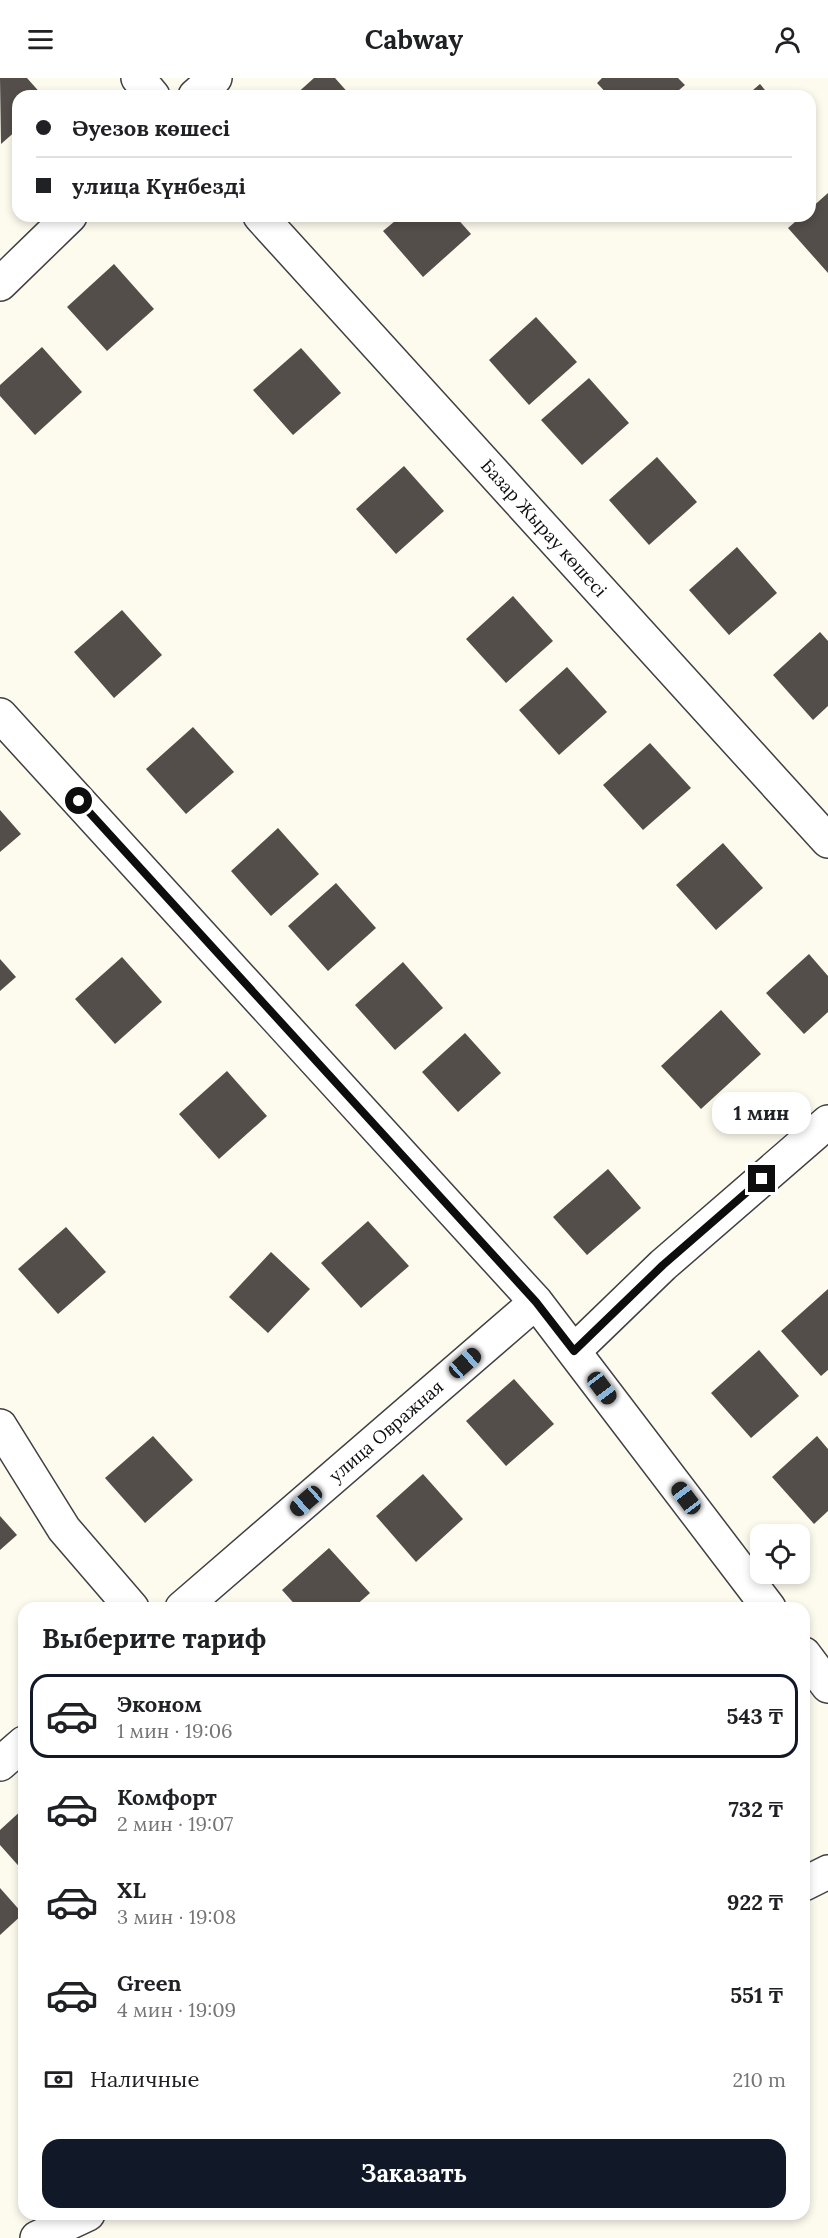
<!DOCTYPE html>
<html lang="ru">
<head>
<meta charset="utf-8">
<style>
  body { margin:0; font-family:Lora,serif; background:#f2f2f2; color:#202124; height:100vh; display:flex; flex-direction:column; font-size:22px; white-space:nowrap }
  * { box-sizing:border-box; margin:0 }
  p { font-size:20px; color:#757577 }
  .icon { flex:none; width:33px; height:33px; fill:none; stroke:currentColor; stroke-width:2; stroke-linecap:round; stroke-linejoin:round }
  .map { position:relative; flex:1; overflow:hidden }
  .panel { position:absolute; left:18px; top:1524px; width:792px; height:618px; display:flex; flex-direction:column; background:#fff; border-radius:18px; box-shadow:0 3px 9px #0003 }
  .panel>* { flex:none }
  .banner { position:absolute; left:12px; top:12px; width:804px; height:132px; border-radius:18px; box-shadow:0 3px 9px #0003; display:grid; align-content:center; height:132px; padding:0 24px; background:#fff }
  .tools { position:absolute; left:750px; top:1446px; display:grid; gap:12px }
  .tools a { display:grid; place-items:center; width:60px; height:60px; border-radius:12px; background:#fff; box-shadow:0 3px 9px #0003; font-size:30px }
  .end { position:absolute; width:27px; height:27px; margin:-14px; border:8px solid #0d0d0d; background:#fff; box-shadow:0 0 0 3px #fff }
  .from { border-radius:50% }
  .bubble { position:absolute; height:42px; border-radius:18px; background:#fff; box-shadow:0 3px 9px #0003; font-size:20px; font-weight:700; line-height:42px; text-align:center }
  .car { position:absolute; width:18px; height:36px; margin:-18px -9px; border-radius:8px; box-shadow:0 0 4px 2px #0007; background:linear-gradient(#222 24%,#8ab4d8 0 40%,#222 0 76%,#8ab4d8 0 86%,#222 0) }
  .banner b { display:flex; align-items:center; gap:21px; height:57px; font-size:22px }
  .banner b+b { border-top:2px solid #e0e0e0 }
  .banner i { width:15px; height:15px; background:#202124 }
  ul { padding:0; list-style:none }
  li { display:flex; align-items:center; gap:18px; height:84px; margin:0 12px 9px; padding:0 12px; border:3px solid transparent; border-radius:18px }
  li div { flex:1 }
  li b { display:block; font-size:22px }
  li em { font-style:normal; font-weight:700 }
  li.active { border-color:#111827 }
  li>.icon { width:54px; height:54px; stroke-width:1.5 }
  h2 { padding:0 24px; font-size:27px; line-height:72px }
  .pay { display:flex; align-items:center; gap:15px; height:66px; padding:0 24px; font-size:22px }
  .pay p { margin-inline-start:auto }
  .primary-button { display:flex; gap:12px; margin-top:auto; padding:12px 24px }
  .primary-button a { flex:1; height:69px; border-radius:18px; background:#111827; color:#fff; font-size:24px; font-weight:700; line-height:69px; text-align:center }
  header { display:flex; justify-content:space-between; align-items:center; height:78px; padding:0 24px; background:#fff; font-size:27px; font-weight:700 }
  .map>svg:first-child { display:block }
  .building { fill:#544e4a }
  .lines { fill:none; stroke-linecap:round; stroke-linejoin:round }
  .minor-casing { stroke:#404040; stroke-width:36 }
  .minor { stroke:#fff; stroke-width:33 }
  .route { stroke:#0d0d0d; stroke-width:8 }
  .labels { text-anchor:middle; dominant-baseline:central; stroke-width:6; stroke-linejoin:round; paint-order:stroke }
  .street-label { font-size:18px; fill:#0d0d0d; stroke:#fff }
</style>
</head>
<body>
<header><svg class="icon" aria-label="menu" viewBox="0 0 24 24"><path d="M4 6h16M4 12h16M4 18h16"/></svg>Cabway<svg class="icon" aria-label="person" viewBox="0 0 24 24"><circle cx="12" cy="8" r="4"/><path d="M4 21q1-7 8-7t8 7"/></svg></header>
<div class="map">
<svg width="828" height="2160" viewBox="0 0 828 2160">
  <rect width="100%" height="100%" fill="#fdfaee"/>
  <path class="building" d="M0 0H27L43 18H18V51L1 66Z
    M314 0H335L351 18H294Z
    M602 0H678L685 7 672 18H609L597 5Z
    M760 6 770 18H746Z
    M828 115V195L788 150 802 138H810V131Z
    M401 138H455L471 156 423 199 383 153Z
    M114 186 154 231 107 273 67 229Z
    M536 239 577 284 529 327 489 282Z
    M42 269 82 314 35 357 0 318V307Z
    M301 270 341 315 293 357 253 312Z
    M589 300 629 345 582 387 541 342Z
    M657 379 697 424 649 467 609 422Z
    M404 388 444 433 396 476 356 431Z
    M737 469 777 515 729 557 689 512Z
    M513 518 553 563 506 605 466 561Z
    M122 532 162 577 114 620 74 574Z
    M820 554 828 563V628L813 642 773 597Z
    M567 589 607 634 559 677 519 632Z
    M193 649 234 694 186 736 146 691Z
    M650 665 691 710 643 752 603 707Z
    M0 732 21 756 0 774Z
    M278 750 319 796 271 838 231 793Z
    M723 765 763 810 716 852 676 807Z
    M336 805 376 850 328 893 288 848Z
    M809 876 828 898V934L804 956 766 915Z
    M122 879 162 924 115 966 75 921Z
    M0 881 16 899 0 913Z
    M403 884 443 930 395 972 355 927Z
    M721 932 761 976 701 1031 661 988Z
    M465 955 501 995 458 1034 422 994Z
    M227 993 267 1038 219 1081 179 1036Z
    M608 1091 641 1130 587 1177 553 1139Z
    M368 1143 409 1188 361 1230 321 1185Z
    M66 1149 106 1194 58 1236 18 1191Z
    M271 1174 310 1211 268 1255 229 1219Z
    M828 1211V1292L821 1298 781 1253Z
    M759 1272 799 1318 751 1360 711 1315Z
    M514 1301 554 1346 506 1388 466 1343Z
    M153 1358 193 1402 145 1445 105 1400Z
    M817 1358 828 1371V1433L814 1446 772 1399Z
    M423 1396 463 1441 416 1484 376 1438Z
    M0 1438 17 1457 0 1472Z
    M329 1470 370 1515 353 1530H298L282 1512Z
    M24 1730V1794L0 1767V1752Z
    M0 1810 23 1836 0 1857Z"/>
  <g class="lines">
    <g class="minor-casing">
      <path id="minor" d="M138 0 153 18
        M195 18 215 0
        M260 138 828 763
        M0 206 70 138
        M0 637 536 1224 769 1530
        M574 1273 663 1187 828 1044
        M0 1348 64 1451 132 1530
        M182 1530 536 1224
        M804 1576 828 1608
        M0 1686 24 1665
        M804 1806 828 1794
        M37 2160 88 2136"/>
    </g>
    <use href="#minor" class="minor"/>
  </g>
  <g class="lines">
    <path class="route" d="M79 723 536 1224 574 1273 663 1187 762 1101"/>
  </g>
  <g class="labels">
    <g class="street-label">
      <text transform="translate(544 450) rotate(48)">Базар Жырау көшесі</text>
      <text transform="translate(386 1353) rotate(-41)">улица Овражная</text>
    </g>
  </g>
</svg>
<div class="tools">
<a><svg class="icon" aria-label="locate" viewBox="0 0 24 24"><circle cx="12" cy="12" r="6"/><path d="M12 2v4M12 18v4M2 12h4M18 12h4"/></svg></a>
</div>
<i class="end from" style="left:79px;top:723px"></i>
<i class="end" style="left:762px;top:1101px"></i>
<div class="bubble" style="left:712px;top:1014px;width:99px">1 мин</div>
<i class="car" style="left:465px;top:1285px;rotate:49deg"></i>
<i class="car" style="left:602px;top:1310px;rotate:143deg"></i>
<i class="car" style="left:686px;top:1420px;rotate:323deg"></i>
<i class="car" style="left:306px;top:1423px;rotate:229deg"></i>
<div class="banner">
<b><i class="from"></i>Әуезов көшесі</b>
<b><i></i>улица Күнбезді</b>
</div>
<section class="panel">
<h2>Выберите тариф</h2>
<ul>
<li class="active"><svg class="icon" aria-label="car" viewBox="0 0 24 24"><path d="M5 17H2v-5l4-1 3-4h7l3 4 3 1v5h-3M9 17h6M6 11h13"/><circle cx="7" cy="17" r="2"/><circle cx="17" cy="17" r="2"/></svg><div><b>Эконом</b><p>1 мин · 19:06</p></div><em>543 ₸</em></li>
<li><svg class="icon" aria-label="car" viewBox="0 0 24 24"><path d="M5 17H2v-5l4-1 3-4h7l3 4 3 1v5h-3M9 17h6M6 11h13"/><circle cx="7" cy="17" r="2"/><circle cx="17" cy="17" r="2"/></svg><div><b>Комфорт</b><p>2 мин · 19:07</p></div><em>732 ₸</em></li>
<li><svg class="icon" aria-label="car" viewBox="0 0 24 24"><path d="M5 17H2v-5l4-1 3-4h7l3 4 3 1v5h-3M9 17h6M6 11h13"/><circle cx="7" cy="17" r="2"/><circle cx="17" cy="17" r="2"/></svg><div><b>XL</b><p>3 мин · 19:08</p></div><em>922 ₸</em></li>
<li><svg class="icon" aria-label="car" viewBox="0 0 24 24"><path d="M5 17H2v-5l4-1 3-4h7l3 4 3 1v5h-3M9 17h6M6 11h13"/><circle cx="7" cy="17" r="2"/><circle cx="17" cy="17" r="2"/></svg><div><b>Green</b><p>4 мин · 19:09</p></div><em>551 ₸</em></li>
</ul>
<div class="pay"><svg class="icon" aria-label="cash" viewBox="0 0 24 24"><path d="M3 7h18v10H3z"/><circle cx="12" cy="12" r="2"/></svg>Наличные<p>210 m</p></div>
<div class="primary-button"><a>Заказать</a></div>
</section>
</div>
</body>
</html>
